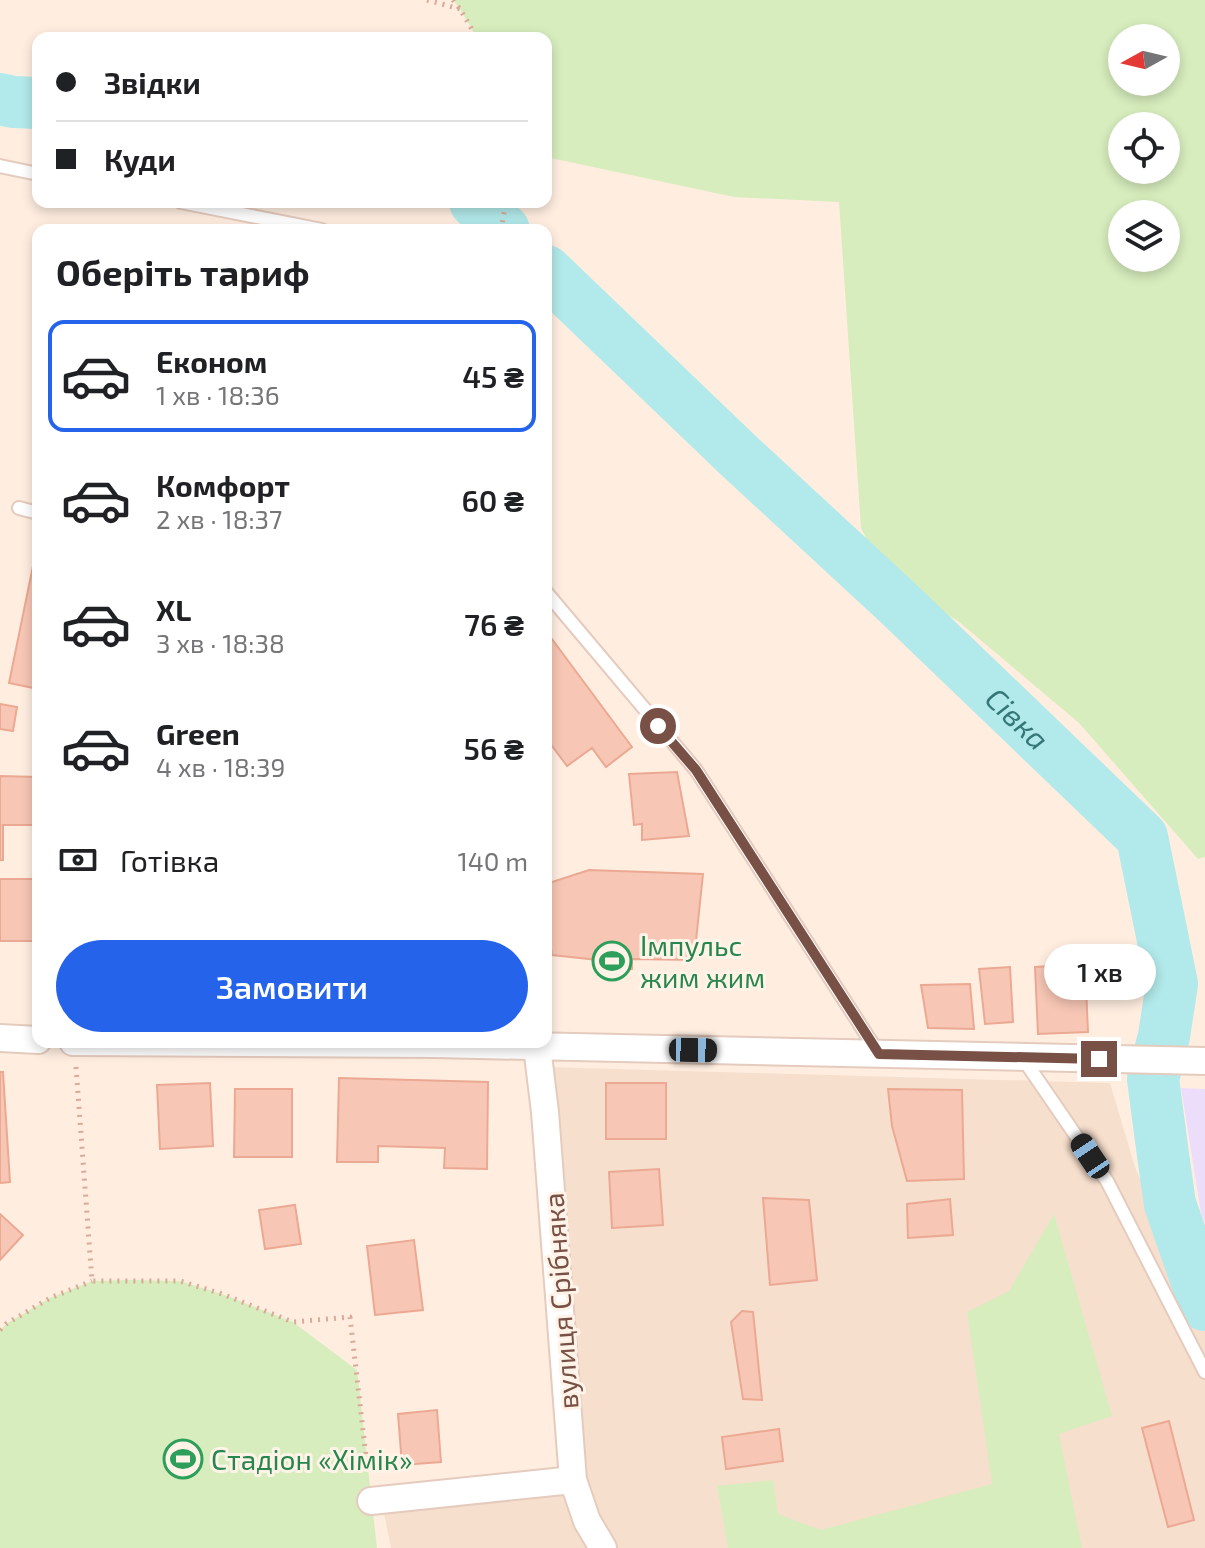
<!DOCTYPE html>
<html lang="uk">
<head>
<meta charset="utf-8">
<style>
  body { margin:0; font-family:"Exo 2",sans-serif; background:#f2f2f2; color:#202124; height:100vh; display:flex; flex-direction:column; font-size:30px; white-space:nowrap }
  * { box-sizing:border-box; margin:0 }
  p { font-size:26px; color:#757577 }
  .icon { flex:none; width:44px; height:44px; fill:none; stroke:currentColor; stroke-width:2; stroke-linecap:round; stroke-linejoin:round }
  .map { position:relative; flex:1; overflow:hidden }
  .panel { position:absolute; left:32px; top:224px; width:520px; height:824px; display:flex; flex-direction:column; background:#fff; border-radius:16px; box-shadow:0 4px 12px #0003 }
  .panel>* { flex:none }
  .guide { position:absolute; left:32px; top:32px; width:520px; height:176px; border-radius:16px; box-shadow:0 4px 12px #0003; display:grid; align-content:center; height:176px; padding:0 24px; background:#fff }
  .needle { width:52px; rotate:262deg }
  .fabs { position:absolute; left:1108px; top:24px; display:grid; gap:16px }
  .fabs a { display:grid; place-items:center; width:72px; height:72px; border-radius:50%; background:#fff; box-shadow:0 4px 12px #0003; font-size:40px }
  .end { position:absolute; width:36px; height:36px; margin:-18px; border:10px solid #785045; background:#fff; box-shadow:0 0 0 4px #fff }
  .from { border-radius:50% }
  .bubble { position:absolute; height:56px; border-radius:28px; background:#fff; box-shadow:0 4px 12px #0003; font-size:26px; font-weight:600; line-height:56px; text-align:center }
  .car { position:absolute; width:24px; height:48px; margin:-24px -12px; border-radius:10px; box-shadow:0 0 6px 2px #0007; background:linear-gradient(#222 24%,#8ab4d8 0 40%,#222 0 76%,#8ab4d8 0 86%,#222 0) }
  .guide b { display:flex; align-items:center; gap:28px; height:76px; font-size:30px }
  .guide b+b { border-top:2px solid #e0e0e0 }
  .guide i { width:20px; height:20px; background:#202124 }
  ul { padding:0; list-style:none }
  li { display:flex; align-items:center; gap:24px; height:112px; margin:0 16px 12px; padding:0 8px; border:4px solid transparent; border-radius:16px }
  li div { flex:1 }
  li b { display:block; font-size:30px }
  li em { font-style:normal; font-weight:600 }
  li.on { border-color:#2563eb }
  li>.icon { width:72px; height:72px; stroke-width:1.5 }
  h2 { padding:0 24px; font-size:36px; line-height:96px }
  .pay { display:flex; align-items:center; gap:20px; height:88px; padding:0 24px; font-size:30px }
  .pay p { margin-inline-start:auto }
  .primary-button { display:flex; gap:16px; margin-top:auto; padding:16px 24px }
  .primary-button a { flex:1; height:92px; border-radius:48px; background:#2563eb; color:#fff; font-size:32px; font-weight:600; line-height:92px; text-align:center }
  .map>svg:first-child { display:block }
  .residential { fill:#f7dfcd }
  .education { fill:#ecddfb }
  .green { fill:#d7edbd; fill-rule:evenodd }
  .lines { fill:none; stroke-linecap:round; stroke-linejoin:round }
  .river { stroke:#b2e9ea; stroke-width:52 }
  .building { fill:#f7c6b5; stroke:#eba993; stroke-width:2 }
  .service-casing { stroke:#e5cbbe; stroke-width:16 }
  .minor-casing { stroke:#e5cbbe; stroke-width:30 }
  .path { stroke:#dba998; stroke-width:5; stroke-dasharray:2 6; stroke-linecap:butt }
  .service { stroke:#fff; stroke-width:12 }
  .minor { stroke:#fff; stroke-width:26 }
  .route { stroke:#785045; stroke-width:10 }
  .labels { text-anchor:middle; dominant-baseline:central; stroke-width:6; stroke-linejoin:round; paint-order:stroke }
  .leisure-label { font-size:28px; fill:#27864d; stroke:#fff3e8; text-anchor:start }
  .street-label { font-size:28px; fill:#785045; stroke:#fff3e8 }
  .water-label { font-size:30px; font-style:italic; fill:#357678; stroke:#fff3e8 }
</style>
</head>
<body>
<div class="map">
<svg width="1205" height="1548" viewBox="0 0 1205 1548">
  <rect width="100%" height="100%" fill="#ffeee0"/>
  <path class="residential" d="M547 1067 1110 1083 1135 1167 1192 1301 1205 1322V1548H614L599 1522 571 1422Z
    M570 1492 595 1548H391L384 1513Z"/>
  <path class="education" d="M1181 1088 1205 1089V1223L1201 1213Z"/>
  <path class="green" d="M453 0H1205V857L1198 859 1079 723 958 621 887 579 861 528 839 202 734 197 546 157V38H477L460 9ZM1122 38H1166V82H1122ZM1166 126V170H1122V126ZM1122 214H1166V258H1122Z
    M1054 1214 1112 1416 1059 1434 1082 1548H728L717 1486 773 1480 778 1514 821 1530 992 1484 967 1312 1009 1291Z
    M130 1280 180 1281 222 1294 293 1322 357 1370 377 1548H0V1330L6 1324 50 1298 92 1281Z"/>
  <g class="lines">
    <g class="river">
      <path d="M0 99 13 102 38 103"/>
      <path d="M475 202 504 230"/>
      <path id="s1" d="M546 271 738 455 897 602 1142 837 1172 984 1164 1036 1153 1079 1163 1155 1170 1204 1205 1305"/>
    </g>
  </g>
  <path class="building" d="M33 566 38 567V689L9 683Z
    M546 631 632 747 606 767 592 748 567 766 546 738Z
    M0 704 17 707 13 731 0 729Z
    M34 719H38V753H33Z
    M677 772 689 836 642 840V824L634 825 629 774Z
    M0 776 38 777V825H3V860H0Z
    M589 870 703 874 694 960 632 959V969L604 975 598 960 552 955 546 917V884Z
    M0 879H38V941H0Z
    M1085 964 1088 1032 1038 1034 1035 967Z
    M1010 967 1013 1022 985 1024 979 969Z
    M970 984 974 1029 928 1028 921 985Z
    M0 1072H3L10 1182 0 1183Z
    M339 1078 488 1082 487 1169 444 1168 445 1148 378 1146V1162H337Z
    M210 1083 213 1146 160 1149 157 1085Z
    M606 1083H666V1139H606Z
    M235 1089H292V1157H234Z
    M888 1089 962 1090 964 1179 907 1181 892 1126Z
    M659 1169 663 1225 612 1228 609 1172Z
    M763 1198 809 1200 817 1280 770 1285Z
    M950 1199 953 1235 908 1238 907 1204Z
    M295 1205 301 1244 265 1249 259 1210Z
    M0 1214 23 1235 0 1260Z
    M414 1240 423 1310 375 1315 367 1246Z
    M742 1311 753 1312 762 1400 743 1399 731 1322Z
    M437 1410 441 1462 402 1465 398 1414Z
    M1169 1421 1194 1520 1168 1527 1142 1428Z
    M779 1429 783 1461 726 1469 722 1437Z"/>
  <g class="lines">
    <g class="service-casing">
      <path id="service" d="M0 166 38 174
        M181 202 322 230
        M19 508 38 513
        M546 592 696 770 877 1051
        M1022 1057 1107 1181 1205 1372"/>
    </g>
    <g class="minor-casing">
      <path id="minor" d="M0 1038 38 1040
        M73 1042 435 1044 1205 1061
        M537 1047 545 1112 573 1480 587 1521 603 1548
        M371 1501 573 1480"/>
    </g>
    <path class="path" d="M427 0 460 9
      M453 0 460 9 477 38
      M501 230 506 202
      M76 1067 92 1281H180L222 1294 293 1322 350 1317 368 1474
      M0 1330 6 1324 50 1298 92 1281"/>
    <use href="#service" class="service"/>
    <use href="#minor" class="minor"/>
  </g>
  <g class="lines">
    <path class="route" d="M658 726 696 770 879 1054 1099 1059"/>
  </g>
  <defs>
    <g id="stadium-ring" transform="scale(2)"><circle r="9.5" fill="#fff3e8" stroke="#2e9e5b" stroke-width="1.5"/><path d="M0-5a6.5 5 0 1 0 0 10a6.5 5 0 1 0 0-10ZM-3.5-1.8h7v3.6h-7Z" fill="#2e9e5b"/></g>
  </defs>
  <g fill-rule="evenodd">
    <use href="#stadium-ring" x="612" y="961"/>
    <use href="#stadium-ring" x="183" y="1459"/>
  </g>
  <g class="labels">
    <g class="leisure-label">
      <text x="640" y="945">Імпульс<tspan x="640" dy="32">жим жим</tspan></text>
      <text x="211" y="1459">Стадіон «Хімік»</text>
    </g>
    <g class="street-label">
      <text transform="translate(560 1301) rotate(-94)">вулиця Срібняка</text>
    </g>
    <g class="water-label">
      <text stroke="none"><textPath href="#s1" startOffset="650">Сівка</textPath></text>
    </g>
  </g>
</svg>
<div class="fabs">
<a><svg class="needle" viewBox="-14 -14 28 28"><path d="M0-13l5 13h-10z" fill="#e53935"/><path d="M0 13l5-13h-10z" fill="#757577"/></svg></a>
<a><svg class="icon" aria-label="locate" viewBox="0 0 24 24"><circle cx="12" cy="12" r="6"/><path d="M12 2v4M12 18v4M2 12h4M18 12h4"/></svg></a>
<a><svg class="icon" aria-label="layers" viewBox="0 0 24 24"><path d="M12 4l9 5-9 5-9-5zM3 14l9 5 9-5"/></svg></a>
</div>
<i class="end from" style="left:658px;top:726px"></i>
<i class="end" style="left:1099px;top:1059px"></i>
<div class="bubble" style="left:1044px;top:944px;width:112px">1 хв</div>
<i class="car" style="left:693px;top:1050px;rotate:91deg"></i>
<i class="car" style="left:1090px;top:1156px;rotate:326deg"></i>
<div class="guide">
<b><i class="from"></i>Звідки</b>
<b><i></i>Куди</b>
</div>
<section class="panel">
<h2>Оберіть тариф</h2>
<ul>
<li class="on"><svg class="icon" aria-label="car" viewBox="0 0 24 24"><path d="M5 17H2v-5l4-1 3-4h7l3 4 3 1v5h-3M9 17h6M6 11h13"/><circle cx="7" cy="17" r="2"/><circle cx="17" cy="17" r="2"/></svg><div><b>Економ</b><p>1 хв · 18:36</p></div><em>45 ₴</em></li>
<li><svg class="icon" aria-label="car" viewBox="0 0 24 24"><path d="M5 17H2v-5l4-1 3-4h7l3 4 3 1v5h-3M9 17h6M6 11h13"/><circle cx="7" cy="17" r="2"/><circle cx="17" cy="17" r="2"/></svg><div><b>Комфорт</b><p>2 хв · 18:37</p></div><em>60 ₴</em></li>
<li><svg class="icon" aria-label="car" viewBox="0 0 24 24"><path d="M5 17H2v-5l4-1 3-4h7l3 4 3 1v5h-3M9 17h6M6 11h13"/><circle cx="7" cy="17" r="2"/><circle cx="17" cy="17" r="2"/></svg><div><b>XL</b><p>3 хв · 18:38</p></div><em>76 ₴</em></li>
<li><svg class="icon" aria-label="car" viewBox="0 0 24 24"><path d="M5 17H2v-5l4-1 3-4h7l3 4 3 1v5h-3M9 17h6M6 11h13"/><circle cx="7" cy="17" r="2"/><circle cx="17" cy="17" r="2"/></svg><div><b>Green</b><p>4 хв · 18:39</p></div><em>56 ₴</em></li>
</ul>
<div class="pay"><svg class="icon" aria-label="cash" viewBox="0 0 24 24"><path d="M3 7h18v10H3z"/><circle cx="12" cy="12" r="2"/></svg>Готівка<p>140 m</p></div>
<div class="primary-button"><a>Замовити</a></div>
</section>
</div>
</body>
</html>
